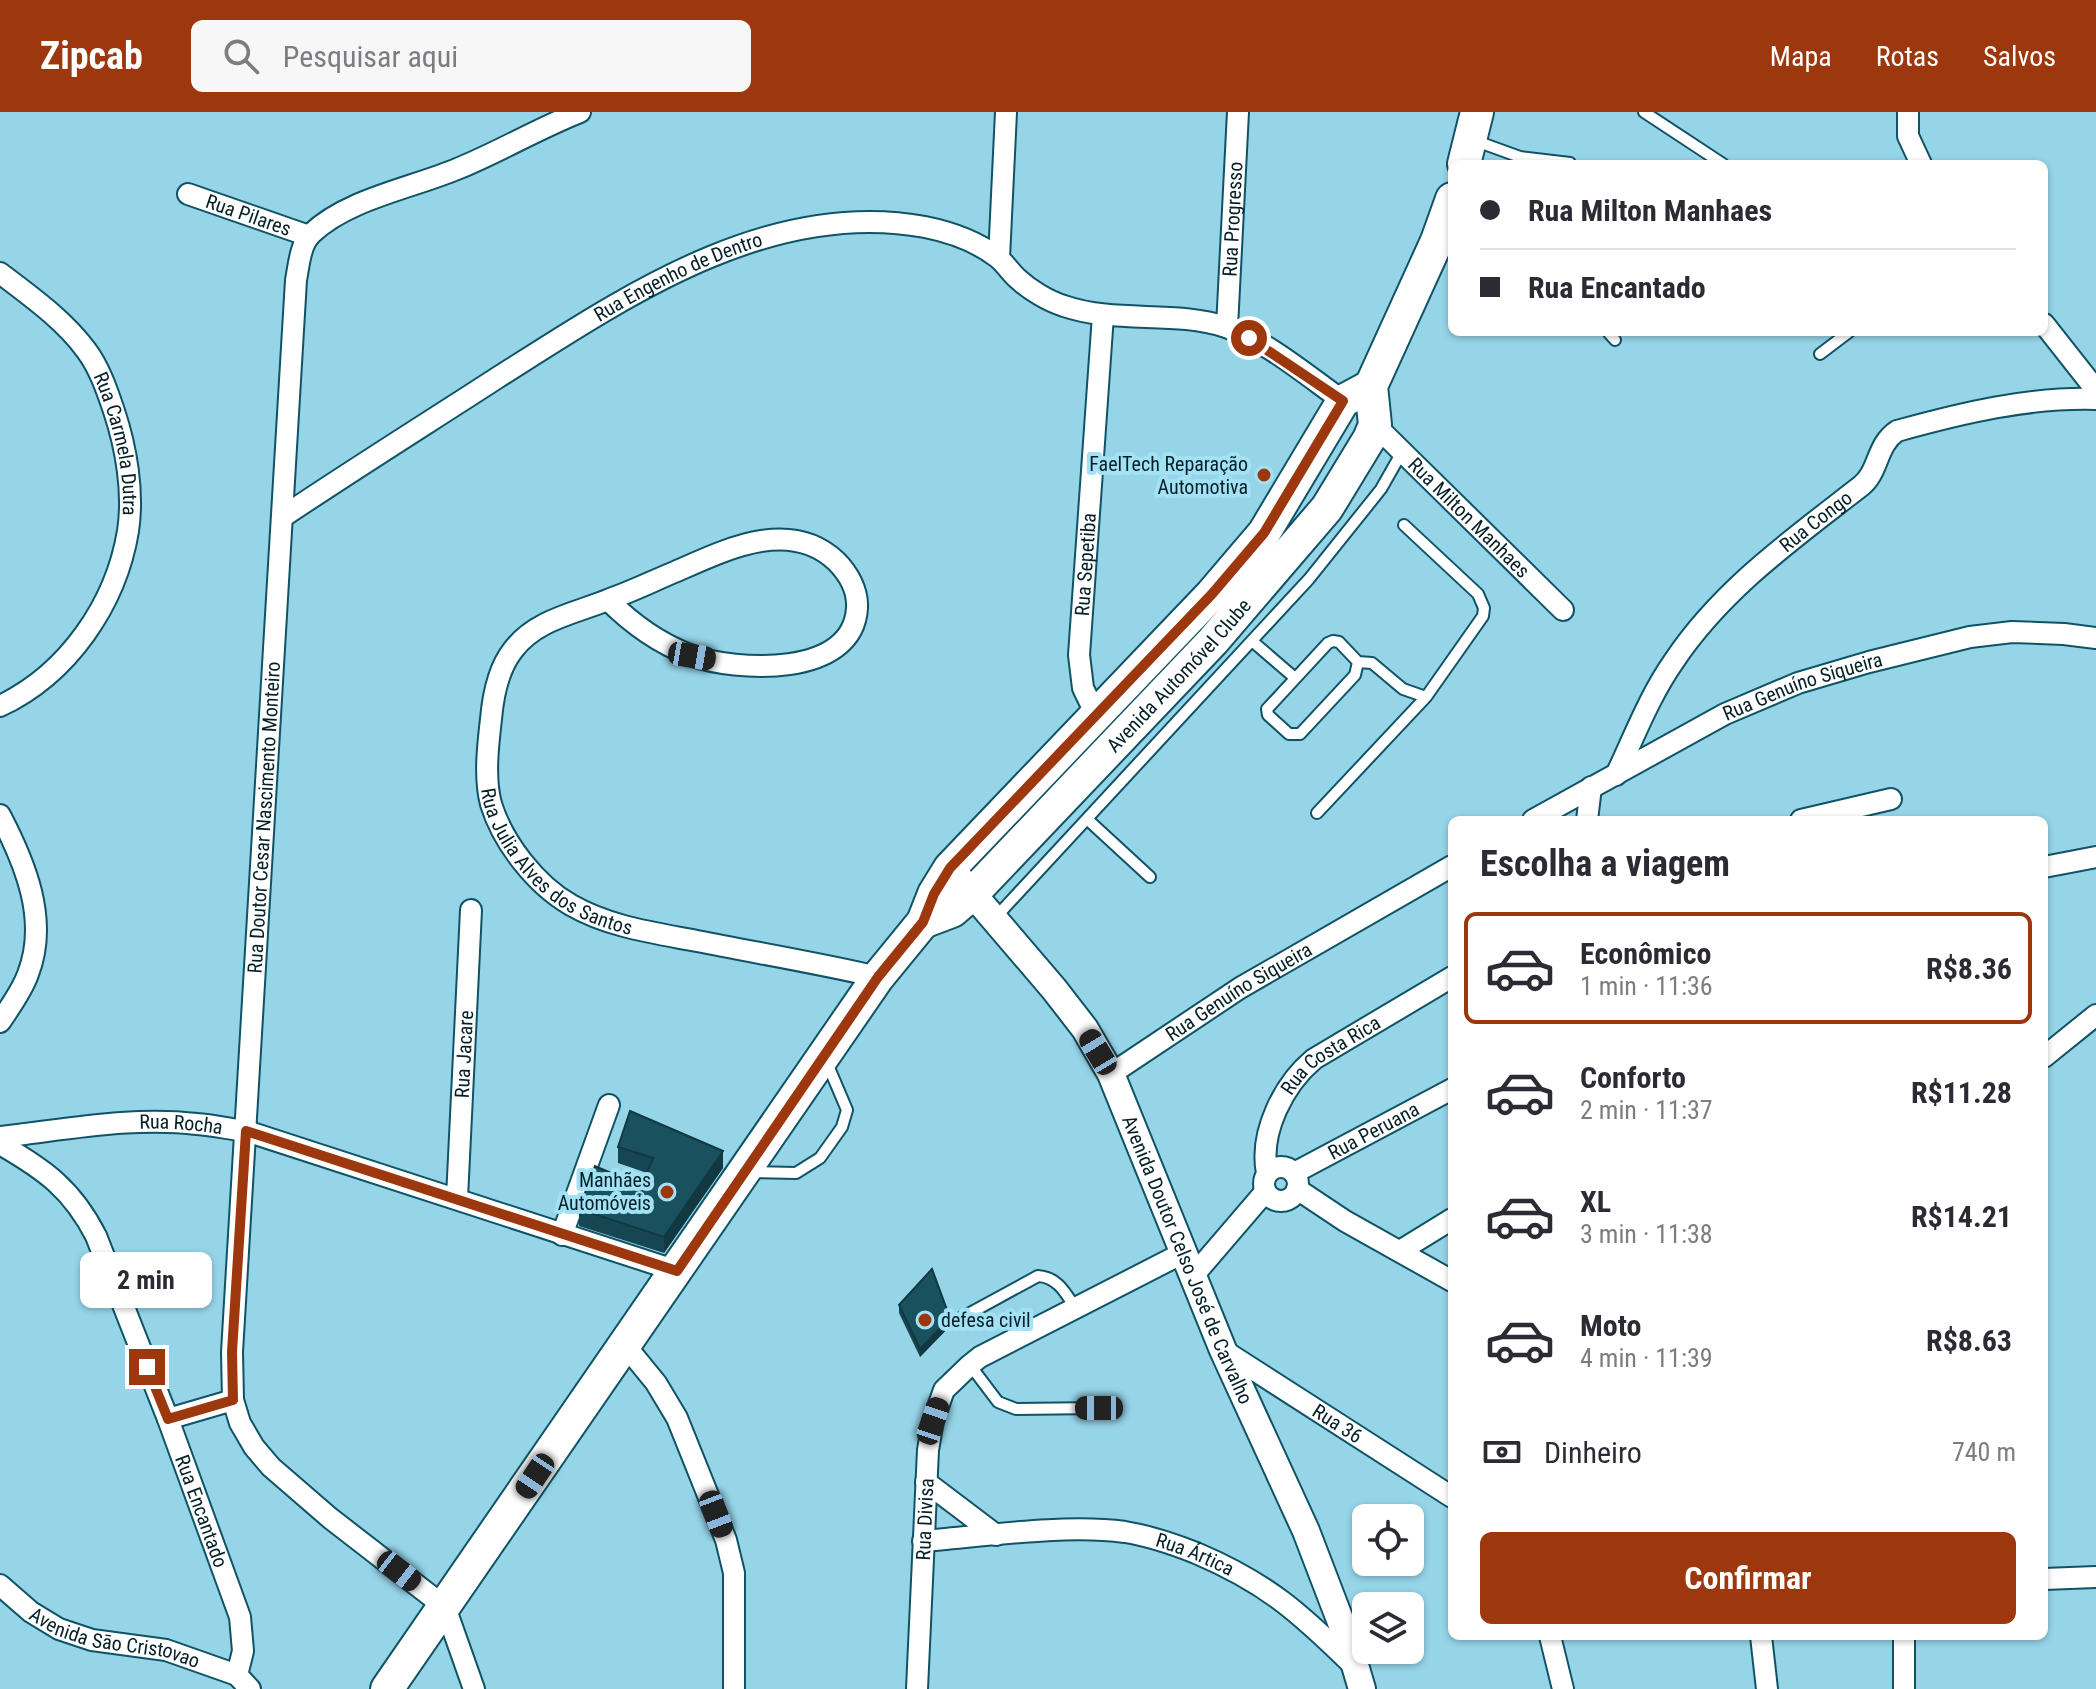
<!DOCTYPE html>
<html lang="pt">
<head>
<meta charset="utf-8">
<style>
  body { margin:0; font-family:"Roboto Condensed",sans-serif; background:#f7f7f7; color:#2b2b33; height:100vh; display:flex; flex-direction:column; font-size:30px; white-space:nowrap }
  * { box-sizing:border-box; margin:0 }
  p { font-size:26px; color:#7c7c81 }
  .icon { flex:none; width:44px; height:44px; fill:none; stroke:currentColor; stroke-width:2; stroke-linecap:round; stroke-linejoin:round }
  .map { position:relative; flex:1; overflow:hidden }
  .sheet { position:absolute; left:1448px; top:704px; width:600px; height:824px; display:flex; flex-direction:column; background:#fff; border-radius:12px; box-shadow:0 2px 6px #0004 }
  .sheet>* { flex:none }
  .top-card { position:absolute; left:1448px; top:48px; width:600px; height:176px; border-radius:12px; box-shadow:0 2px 6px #0004; display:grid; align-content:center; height:176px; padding:0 32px; background:#fff }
  .tools { position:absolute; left:1352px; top:1392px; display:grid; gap:16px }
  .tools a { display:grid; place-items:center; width:72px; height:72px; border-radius:12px; background:#fff; box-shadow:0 2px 6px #0004; font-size:40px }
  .end { position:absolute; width:36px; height:36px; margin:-18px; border:10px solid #9d370e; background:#fff; box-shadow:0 0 0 4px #fff }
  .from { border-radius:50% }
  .bubble { position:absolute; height:56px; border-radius:12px; background:#fff; box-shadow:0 2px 6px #0004; font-size:26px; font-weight:700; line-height:56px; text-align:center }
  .car { position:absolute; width:24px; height:48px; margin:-24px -12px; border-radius:10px; box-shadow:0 0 6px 2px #0007; background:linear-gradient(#222 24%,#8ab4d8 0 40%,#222 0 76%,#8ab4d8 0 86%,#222 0) }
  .top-card b { display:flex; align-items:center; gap:28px; height:76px; font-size:30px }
  .top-card b+b { border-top:2px solid #e1e1e2 }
  .top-card i { width:20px; height:20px; background:#2b2b33 }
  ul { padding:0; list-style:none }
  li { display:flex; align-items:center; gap:24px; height:112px; margin:0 16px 12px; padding:0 16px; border:4px solid transparent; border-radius:12px }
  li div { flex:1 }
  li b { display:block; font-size:30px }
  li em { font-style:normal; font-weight:700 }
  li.current { border-color:#9d370e }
  li>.icon { width:72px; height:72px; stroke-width:1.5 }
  h2 { padding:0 32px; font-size:36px; line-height:96px }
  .pay { display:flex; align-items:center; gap:20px; height:88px; padding:0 32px; font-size:30px }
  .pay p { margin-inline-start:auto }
  .action { display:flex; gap:16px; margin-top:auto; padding:16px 32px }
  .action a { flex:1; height:92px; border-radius:12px; background:#9d370e; color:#fff; font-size:32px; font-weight:700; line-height:92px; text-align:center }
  header { display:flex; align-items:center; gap:48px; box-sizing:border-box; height:112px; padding:0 40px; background:#9d370e; color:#fff }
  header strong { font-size:38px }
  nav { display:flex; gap:44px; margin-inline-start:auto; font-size:28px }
  .search { width:560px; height:72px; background:#f7f7f7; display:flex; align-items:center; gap:20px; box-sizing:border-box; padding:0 28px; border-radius:12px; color:#7c7c81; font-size:30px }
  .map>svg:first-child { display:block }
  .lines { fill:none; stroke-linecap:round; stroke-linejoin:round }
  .service-casing { stroke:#0f5364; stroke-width:14 }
  .minor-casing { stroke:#0f5364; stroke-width:24 }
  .tertiary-casing { stroke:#0f5364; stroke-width:30 }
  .primary-casing { stroke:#0f5364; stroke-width:36 }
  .service { stroke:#fff; stroke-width:10 }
  .minor { stroke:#fff; stroke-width:20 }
  .tertiary { stroke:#fff; stroke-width:26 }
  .primary { stroke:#fff; stroke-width:32 }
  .wall { fill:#164652 }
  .shaded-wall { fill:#123942 }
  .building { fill:#1a515f; stroke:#123942; stroke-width:2 }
  .route { stroke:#9d370e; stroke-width:10 }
  .poi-dot { fill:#9d370e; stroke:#a3e1f5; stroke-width:3 }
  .labels { text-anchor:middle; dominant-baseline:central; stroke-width:8; stroke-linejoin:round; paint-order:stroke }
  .street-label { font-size:20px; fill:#062027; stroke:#a3e1f5 }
  .poi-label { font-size:20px; fill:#062027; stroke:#a3e1f5; text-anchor:end }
</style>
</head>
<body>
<header>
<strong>Zipcab</strong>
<div class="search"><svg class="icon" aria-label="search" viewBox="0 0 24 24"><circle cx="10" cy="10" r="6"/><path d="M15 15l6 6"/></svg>Pesquisar aqui</div>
<nav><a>Mapa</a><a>Rotas</a><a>Salvos</a></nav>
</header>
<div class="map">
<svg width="2096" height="1577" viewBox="0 0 2096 1577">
  <rect width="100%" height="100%" fill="#96d4e8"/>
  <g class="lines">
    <g class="service-casing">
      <path id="service" d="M1644 0 1723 52
        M1476 29 1520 45 1570 51
        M1608 220 1615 228
        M1820 242 1849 220
        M1252 529 1295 566
        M1333 529 1339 530 1358 550 1355 563 1300 622H1289L1268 603 1267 597 1328 531Z
        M1358 550 1372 551 1403 577 1426 585 1483 504 1484 496 1478 482 1404 413
        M1317 701 1426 585
        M1087 707 1150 765
        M995 806 1309 467 1381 377 1402 340
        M751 1060 796 1061 820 1046 842 1015 847 998 827 951
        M961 1206 1038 1164C1058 1165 1066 1182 1076 1197
        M970 1253 998 1290 1016 1297 1099 1296"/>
    </g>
    <g class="minor-casing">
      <g id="minor">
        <path d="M1908 0V24L1921 52"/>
        <path id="s1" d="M188 82 309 124"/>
        <path d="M999 146 1006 0"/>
        <path id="s2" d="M0 161C30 184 63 207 86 238 99 255 107 278 114 299 126 335 134 380 128 419 116 492 68 562 0 594"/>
        <path d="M2044 212 2096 278"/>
        <path id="s3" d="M1227 215 1238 0"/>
        <path id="s4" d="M1375 313 1563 498"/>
        <path id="s5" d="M284 404C354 357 426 312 497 266 623 186 768 86 925 115 950 120 976 129 997 145 1005 151 1010 160 1018 167 1030 178 1048 189 1064 194 1116 212 1174 198 1226 215 1265 228 1309 265 1343 289"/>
        <path id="s6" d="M608 488C632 512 658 531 690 543 736 560 853 566 857 496 858 478 848 461 836 449 790 406 727 437 677 459 655 468 633 479 610 487 577 501 536 507 513 538 498 557 493 584 491 607 488 633 484 666 491 692 503 731 536 773 571 793 609 815 655 821 697 829 757 841 818 851 878 865"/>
        <path id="s7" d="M1096 603 1083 576 1079 543 1103 203"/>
        <path id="s8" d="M1616 663C1634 625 1650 583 1674 549 1722 477 1793 427 1861 374 1879 360 1876 333 1897 319 1962 301 2028 285 2096 287"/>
        <path d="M0 703C25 751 49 808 28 862 22 879 10 895 0 910"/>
        <path id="s9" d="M1533 708 1725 602 1798 571 1869 550 1970 525 2012 520 2064 522 2096 526"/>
        <path d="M1587 708 1591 675"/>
        <path d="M1801 708 1891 687"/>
        <path d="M2044 755 2096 745"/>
        <path d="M2044 945 2096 903"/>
        <path id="s10" d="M1111 962 1240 876 1452 754"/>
        <path id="s11" d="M0 1025C64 1018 132 1004 197 1012 213 1013 229 1017 246 1019L677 1159"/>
        <path id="s12" d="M0 1032C45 1058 72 1077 96 1124L168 1307 240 1505 243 1539 237 1563 250 1577"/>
        <circle cx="1281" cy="1072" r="17"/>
        <path id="s13" d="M1267 1061C1259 1020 1284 972 1314 947L1452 865"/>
        <path id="s14" d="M1294 1061 1452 977"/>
        <path d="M1297 1077 1345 1109 1452 1169"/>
        <path id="s15" d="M457 1086 471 798"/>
        <path d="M562 1123 609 993"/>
        <path d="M1400 1139 1452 1107"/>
        <path d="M1193 1164 1265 1080"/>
        <path d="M625 1233 656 1271 677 1306 726 1428 734 1461V1577"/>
        <path id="s16" d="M1223 1238 1452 1385"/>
        <path d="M168 1307 233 1288"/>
        <path d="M926 1370 996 1423"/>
        <path id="s17" d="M923 1429C984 1424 1066 1412 1125 1420 1150 1424 1173 1432 1196 1441 1267 1471 1300 1501 1354 1554"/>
        <path d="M2044 1467 2096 1465"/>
        <path id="s18" d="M0 1473 31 1500 59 1517 92 1528 166 1538 237 1563"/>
        <path d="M1550 1524 1563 1577"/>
        <path d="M1761 1524 1767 1577"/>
        <path d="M1904 1524V1577"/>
        <path id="s19" d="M474 1577 445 1495 330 1406 271 1355 254 1335 240 1311 233 1288 232 1240 296 168C299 153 300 133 311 122 347 87 412 76 457 57 499 40 537 17 580 0"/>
        <path id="s20" d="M917 1577 928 1338 933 1309 944 1278 970 1253 980 1245 1183 1141"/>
      </g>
    </g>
    <g class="tertiary-casing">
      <g id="tertiary">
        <path id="s21" d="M960 767 1054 877 1085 917 1111 962 1223 1238 1306 1419 1347 1526 1362 1577"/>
      </g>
    </g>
    <g class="primary-casing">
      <g id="primary">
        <path d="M1464 52 1477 0"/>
        <path id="s22" d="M923 810 952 799 973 781 1213 529 1327 396 1369 327 1375 313 1371 274 1437 129 1452 87"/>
        <path d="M387 1577 878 865 923 810 934 782 950 756 1212 482 1264 421 1343 289 1371 274"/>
      </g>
    </g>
    <use href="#service" class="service"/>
    <use href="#minor" class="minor"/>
    <use href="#tertiary" class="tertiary"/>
    <use href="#primary" class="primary"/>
  </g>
  <path class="wall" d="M618 1035 723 1056 664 1141 579 1114V1097L642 1074 647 1061 618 1051Z
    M899 1193 950 1214 920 1245 899 1201Z"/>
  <path class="shaded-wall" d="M723 1039V1056L664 1141V1125Z
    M950 1206V1214L920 1245V1237Z"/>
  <path class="building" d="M630 999 723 1039 664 1125 579 1097 595 1054 642 1074 653 1046 618 1035Z
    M932 1157 950 1206 920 1237 899 1193Z"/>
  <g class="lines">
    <path class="route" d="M147 1255 168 1307 233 1288 232 1240 246 1019 677 1159 878 865 923 810 934 782 950 756 1212 482 1264 421 1343 289 1249 226"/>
  </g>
  <g class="poi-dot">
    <circle cx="1264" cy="363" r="8"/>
    <circle cx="667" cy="1080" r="8"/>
    <circle cx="925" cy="1208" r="8"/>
  </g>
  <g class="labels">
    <g class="street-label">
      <text stroke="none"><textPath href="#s1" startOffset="64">Rua Pilares</textPath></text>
      <text stroke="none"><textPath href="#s3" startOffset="108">Rua Progresso</textPath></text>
      <text stroke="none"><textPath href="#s5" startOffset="462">Rua Engenho de Dentro</textPath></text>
      <text stroke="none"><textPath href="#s2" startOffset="216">Rua Carmela Dutra</textPath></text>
      <text stroke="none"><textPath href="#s4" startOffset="132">Rua Milton Manhaes</textPath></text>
      <text stroke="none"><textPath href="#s8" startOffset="328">Rua Congo</textPath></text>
      <text stroke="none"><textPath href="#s7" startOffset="154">Rua Sepetiba</textPath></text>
      <text stroke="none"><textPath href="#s22" startOffset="358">Avenida Automóvel Clube</textPath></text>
      <text stroke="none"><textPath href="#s9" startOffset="302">Rua Genuíno Siqueira</textPath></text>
      <text stroke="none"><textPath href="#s19" startOffset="972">Rua Doutor Cesar Nascimento Monteiro</textPath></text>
      <text stroke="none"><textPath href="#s6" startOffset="952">Rua Julia Alves dos Santos</textPath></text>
      <text stroke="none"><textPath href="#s10" startOffset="152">Rua Genuíno Siqueira</textPath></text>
      <text stroke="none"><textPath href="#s15" startOffset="144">Rua Jacare</textPath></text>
      <text stroke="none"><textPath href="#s13" startOffset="144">Rua Costa Rica</textPath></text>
      <text stroke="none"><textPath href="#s11" startOffset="182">Rua Rocha</textPath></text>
      <text stroke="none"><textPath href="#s14" startOffset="90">Rua Peruana</textPath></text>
      <text stroke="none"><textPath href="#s21" startOffset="448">Avenida Doutor Celso José de Carvalho</textPath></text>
      <text stroke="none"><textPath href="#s16" startOffset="136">Rua 36</textPath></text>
      <text stroke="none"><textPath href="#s12" startOffset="430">Rua Encantado</textPath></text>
      <text stroke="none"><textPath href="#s20" startOffset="170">Rua Divisa</textPath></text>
      <text stroke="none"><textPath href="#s17" startOffset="276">Rua Ártica</textPath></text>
      <text stroke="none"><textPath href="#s18" startOffset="130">Avenida Sāo Cristovao</textPath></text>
    </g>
    <g class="poi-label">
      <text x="1248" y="352">FaelTech Reparação<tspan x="1248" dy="23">Automotiva</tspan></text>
      <text x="651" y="1068">Manhães<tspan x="651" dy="23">Automóveis</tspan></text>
      <text x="941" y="1208" text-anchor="start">defesa civil</text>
    </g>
  </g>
</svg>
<div class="tools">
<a><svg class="icon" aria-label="locate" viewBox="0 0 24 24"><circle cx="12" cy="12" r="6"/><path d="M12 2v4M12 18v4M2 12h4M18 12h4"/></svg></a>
<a><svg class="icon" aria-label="layers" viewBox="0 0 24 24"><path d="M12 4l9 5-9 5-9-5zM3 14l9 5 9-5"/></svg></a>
</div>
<i class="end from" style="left:1249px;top:226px"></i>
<i class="end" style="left:147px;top:1255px"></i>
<div class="bubble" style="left:80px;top:1140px;width:132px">2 min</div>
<i class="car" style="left:692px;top:544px;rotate:100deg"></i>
<i class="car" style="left:1098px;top:940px;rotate:329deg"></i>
<i class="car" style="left:1099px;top:1296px;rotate:270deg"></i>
<i class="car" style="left:933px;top:1309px;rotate:19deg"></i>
<i class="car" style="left:535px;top:1364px;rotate:214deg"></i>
<i class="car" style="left:716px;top:1402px;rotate:159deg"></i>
<i class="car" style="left:399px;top:1459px;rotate:128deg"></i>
<div class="top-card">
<b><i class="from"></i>Rua Milton Manhaes</b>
<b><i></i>Rua Encantado</b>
</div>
<section class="sheet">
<h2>Escolha a viagem</h2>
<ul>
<li class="current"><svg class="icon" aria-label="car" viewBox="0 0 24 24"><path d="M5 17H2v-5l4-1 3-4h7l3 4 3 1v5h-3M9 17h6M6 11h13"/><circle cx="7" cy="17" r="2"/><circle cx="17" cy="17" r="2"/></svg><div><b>Econômico</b><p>1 min · 11:36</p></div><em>R$8.36</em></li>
<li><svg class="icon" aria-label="car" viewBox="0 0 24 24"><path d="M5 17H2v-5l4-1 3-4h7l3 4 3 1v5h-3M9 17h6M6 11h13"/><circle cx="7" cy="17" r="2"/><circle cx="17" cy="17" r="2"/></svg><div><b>Conforto</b><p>2 min · 11:37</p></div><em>R$11.28</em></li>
<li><svg class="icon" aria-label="car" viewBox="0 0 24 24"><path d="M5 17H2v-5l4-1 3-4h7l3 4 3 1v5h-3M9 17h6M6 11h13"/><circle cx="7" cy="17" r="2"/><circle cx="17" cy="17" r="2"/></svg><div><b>XL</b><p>3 min · 11:38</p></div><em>R$14.21</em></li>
<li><svg class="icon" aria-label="car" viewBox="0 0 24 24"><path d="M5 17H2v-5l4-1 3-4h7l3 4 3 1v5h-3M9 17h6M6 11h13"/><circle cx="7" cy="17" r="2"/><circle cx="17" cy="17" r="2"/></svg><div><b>Moto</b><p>4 min · 11:39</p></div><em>R$8.63</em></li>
</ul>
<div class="pay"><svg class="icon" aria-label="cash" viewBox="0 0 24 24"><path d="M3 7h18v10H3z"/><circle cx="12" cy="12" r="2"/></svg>Dinheiro<p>740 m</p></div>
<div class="action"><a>Confirmar</a></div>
</section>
</div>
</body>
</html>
